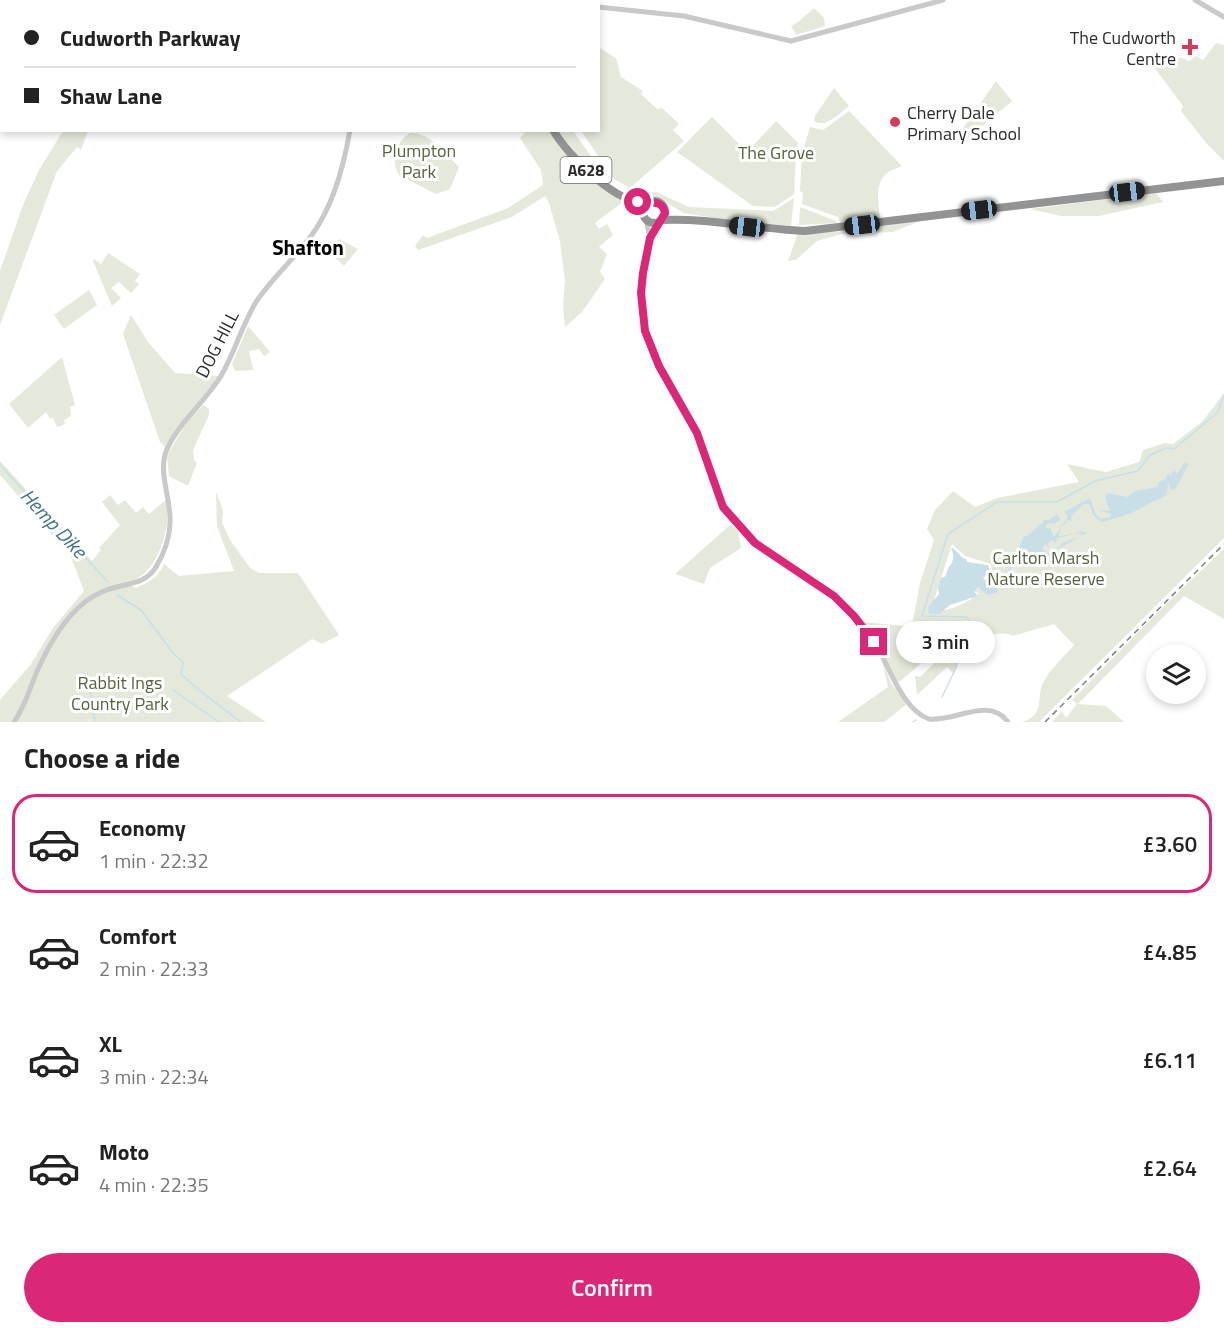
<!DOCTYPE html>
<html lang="en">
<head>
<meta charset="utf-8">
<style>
  body { margin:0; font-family:"Titillium Web",sans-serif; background:#f6f6f6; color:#222; height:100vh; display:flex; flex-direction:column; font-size:22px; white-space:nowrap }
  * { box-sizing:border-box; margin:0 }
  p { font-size:20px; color:#767676 }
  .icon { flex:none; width:33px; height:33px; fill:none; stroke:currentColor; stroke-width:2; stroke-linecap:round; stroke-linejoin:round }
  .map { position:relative; height:722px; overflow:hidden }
  .side { display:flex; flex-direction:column; background:#fff; flex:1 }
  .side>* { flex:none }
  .banner { position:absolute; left:0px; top:0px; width:600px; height:132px; box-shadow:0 3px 9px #0003; display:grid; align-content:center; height:132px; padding:0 24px; background:#fff }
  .buttons { position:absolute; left:1146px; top:644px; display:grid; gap:12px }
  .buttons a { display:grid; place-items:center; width:60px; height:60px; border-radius:50%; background:#fff; box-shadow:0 3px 9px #0003; font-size:30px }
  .end { position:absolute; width:27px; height:27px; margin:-14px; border:8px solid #db2777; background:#fff; box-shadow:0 0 0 3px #fff }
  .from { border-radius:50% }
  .bubble { position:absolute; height:42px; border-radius:21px; background:#fff; box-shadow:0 3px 9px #0003; font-size:20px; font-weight:600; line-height:42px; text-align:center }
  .car { position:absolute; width:18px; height:36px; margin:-18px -9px; border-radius:8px; box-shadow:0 0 4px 2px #0007; background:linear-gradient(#222 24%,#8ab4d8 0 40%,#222 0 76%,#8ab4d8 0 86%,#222 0) }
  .banner b { display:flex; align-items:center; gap:21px; height:57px; font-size:22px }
  .banner b+b { border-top:2px solid #e0e0e0 }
  .banner i { width:15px; height:15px; background:#222 }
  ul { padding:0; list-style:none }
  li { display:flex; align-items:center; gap:18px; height:99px; margin:0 12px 9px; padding:0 12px; border:3px solid transparent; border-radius:24px }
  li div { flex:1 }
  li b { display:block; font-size:22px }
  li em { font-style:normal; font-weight:600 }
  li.selected { border-color:#db2777 }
  li>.icon { width:54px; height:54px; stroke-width:1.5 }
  h2 { padding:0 24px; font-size:27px; line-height:72px }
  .button { display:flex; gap:12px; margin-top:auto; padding:12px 24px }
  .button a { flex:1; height:69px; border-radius:36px; background:#db2777; color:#fff; font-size:24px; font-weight:600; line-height:69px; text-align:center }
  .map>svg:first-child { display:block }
  .green { fill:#e4e9db; fill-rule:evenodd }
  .water { fill:#c8dfe7 }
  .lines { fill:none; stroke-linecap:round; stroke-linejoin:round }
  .stream { stroke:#c8dfe7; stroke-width:1.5 }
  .minor { stroke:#c9c9c9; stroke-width:5 }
  .highway { stroke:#939393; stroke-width:8 }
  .rail { stroke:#818181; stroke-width:1.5; stroke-dasharray:6 4.5; stroke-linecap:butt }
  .route { stroke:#db2777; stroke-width:8 }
  .poi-dot { fill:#d53c5b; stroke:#fff; stroke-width:2 }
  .labels { text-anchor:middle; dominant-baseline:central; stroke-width:6; stroke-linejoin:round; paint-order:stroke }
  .shield { fill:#fff; stroke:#6b6b6b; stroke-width:1.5 }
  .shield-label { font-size:16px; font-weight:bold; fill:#2c2c2c }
  .poi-label { font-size:18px; fill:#2c2c2c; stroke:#fff; text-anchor:end }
  .park-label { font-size:18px; fill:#55643e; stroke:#fff }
  .street-label { font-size:18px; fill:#2c2c2c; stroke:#fff }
  .water-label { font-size:20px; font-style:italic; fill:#427587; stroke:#fff }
  .quarter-label { font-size:21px; font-weight:bold; fill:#000; stroke:#fff }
</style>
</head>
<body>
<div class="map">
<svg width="1224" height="722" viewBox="0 0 1224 722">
  <rect width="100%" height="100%" fill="#fff"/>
  <path class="green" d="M814 8 824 18 825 26 796 35 791 26 798 22Z
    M1216 43 1224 45V161L1207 144 1181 111 1183 106 1151 63 1156 58H1182L1189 61 1196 56 1203 60Z
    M600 48 616 58 621 77 643 91 641 94 657 109 662 108 679 124 673 130 684 141 630 188 614 179 581 131 598 130Z
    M996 81 1012 101 961 144 955 140Z
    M834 88 849 106C839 113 826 129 814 121L815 116Z
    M849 111 902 166C897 168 888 171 885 175 874 186 879 204 880 218L840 222 838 217 802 204 803 193 800 191 802 155 810 127 823 130Z
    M712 117 747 152 776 121 798 143 796 156 794 194 775 207 753 206 677 152Z
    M63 131H88L81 150 77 147 57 171 0 325V271L23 205 39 170Z
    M526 131H549C570 161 597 183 628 203L620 204 595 223 599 229 607 224 613 235 599 247 607 254 600 272 605 279 582 312 565 327 563 307 565 281 560 241 549 203 545 196 512 217 418 250 415 246 423 235 427 238 508 208 543 185 541 170 520 138Z
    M557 131H573L611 184C589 169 572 152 557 131Z
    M410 133C429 131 447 155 459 167L450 189 436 194 399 175C390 161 396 141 410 133Z
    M656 192 689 207 773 211 794 198 791 226 745 223 684 213 656 197 639 199 635 196Z
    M1156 193 1163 202 1099 216H1061L1030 209Z
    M800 207 836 221V223L799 225Z
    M920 221 893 232 842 234 817 241 796 260 788 261 798 233 836 232Z
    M339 239 358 249 344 266 328 251Z
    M108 253 140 274 135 281 139 284 131 293 119 282 111 288 121 298 112 306 93 261 94 259 101 264Z
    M89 290 97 305 64 329 54 315Z
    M131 315 148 342 175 373 220 376 167 449 160 442 123 334Z
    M248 326 270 352 264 356 259 349 249 351 253 370 235 371 232 364Z
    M62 357 75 405 70 407 71 416 64 420 65 424 57 427 53 418 50 419 46 412 28 428 9 404Z
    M1224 393V538L1039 722H1022C1046 715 1036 697 1043 683 1050 669 1064 657 1074 645L1054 624 1013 636C990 625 961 653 953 673L947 667 917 695 915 676 920 677 972 626 970 622 899 682 892 674 862 622 906 626 913 620 920 583 934 540 927 529 935 510 953 491 975 507 997 498 1079 482 1067 464 1106 472 1139 462 1143 450 1165 443 1173 444 1203 421ZM952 544 965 556 991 564 992 572 979 589 973 590 979 594C966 603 948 613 931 610Z
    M203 405 209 409V415L193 450 194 460 197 463 188 486 169 476 167 457 170 450 187 422Z
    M0 461 92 561 101 550 99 548 120 525 102 502 110 495 118 505 125 500 136 513 143 507 149 514 167 499C171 527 159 573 129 582L135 588C148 583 159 577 164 564L179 576 234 571 217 526 216 492 223 510 222 522 230 540 250 568 259 573H298L339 635 322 644 312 639 227 696 266 722H90L89 718V722H0V700L31 664 53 628 84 591 71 557 0 475Z
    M731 524 738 531 741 548 710 568 704 584 675 574Z
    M1224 549V619L1184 596 1078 704 1106 706 1124 722H1052L1062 711 1066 718 1077 704 1072 700 1163 607Z
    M882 661 891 683 907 704 884 722H838L888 687Z"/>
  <path class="water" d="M1184 463 1189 464 1175 489 1171 490 1168 483 1167 494C1162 499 1156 500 1150 503 1136 512 1119 518 1101 522L1093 515 1090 505 1084 504 1071 516 1072 521 1068 520 1062 527 1058 536 1074 534 1082 531 1087 533 1083 535 1079 533 1057 538 1056 544 1053 540 1048 543 1049 549 1046 544 1044 545 1042 549 1048 553 1061 546 1062 543 1079 537 1040 559 1035 564 1025 565 1027 556 1025 550 1023 548 1005 579 1002 583H998L1013 563 1024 536H1027L1045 520H1049L1056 515 1059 516 1060 520 1054 524 1051 523 1046 525V528H1050L1054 537C1058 533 1066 520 1068 516L1064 512 1088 499 1091 500 1095 513 1100 519 1111 517V514L1098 510 1110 511 1105 498 1108 493 1128 497 1135 491 1157 487 1159 482 1166 479 1167 474 1171 475 1174 469 1177 474Z
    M953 548 963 558 966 559 967 562 988 565 990 571 983 578 985 580 992 578 996 584 998 592 988 595 978 588 974 592 978 595 973 598H970L966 600 950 605 939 614H929C926 605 934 601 939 594L938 588 941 578 946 576C947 565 958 562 951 549Z"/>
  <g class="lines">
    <path class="stream" d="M0 465 107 581
      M117 595 141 610 173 653 183 662 181 674 199 690 241 722
      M89 682 95 722
      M173 690 219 722
      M942 697 956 668 957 662 970 648 972 627 967 617 922 616 948 534 997 502H1057L1095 481 1138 471 1150 455 1166 448 1174 449 1217 413C1222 406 1220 401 1224 396
      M913 722 916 720"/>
    <path class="minor" d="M572 0 577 2
      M1195 0 1224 17
      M379 2V0
      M598 7 684 16 791 41 943 0
      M646 220 650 238 641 293 645 331 659 366 697 433 723 507 755 543 834 596C848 609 863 624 874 641 888 663 902 710 929 719 955 722 989 696 1008 722
      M650 237 659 222
      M14 722C26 705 30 687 38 669 48 647 61 624 78 608 85 601 95 595 104 591 122 583 145 586 156 567 165 552 171 533 170 516 169 494 158 469 167 449 180 421 205 402 221 376 235 352 242 325 256 302 272 278 294 259 311 236 333 207 344 165 350 130"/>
    <path class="highway" d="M532 2 533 0
      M553 130C569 157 617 206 650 203
      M643 212a11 11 0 1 1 22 0a11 11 0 1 1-22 0Z
      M662 220C710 218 757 229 805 231L1224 181"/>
    <path class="rail" d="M1045 722 1224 544"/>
  </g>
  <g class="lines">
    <path class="route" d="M638 202C649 204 662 198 665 213L650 238 643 273 641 293 645 331 659 366 697 433 723 507 755 543 834 596 854 616 874 642"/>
  </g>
  <g class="poi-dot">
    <path d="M1187 38h6v6h6v6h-6v6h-6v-6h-6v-6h6z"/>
    <circle cx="895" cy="122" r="6"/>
  </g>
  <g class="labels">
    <rect class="shield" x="560.5" y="157" width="51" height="26" rx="4.5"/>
    <g class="shield-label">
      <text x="586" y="170">A628</text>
    </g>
    <g class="poi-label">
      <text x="1176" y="37">The Cudworth<tspan x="1176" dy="21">Centre</tspan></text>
      <text x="907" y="112" text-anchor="start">Cherry Dale<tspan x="907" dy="21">Primary School</tspan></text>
    </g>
    <g class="park-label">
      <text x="419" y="150">Plumpton<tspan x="419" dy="21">Park</tspan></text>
      <text x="776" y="152">The Grove</text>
      <text x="1046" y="557">Carlton Marsh<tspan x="1046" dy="21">Nature Reserve</tspan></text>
      <text x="120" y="682">Rabbit Ings<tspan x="120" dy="21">Country Park</tspan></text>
    </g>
    <g class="street-label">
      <text transform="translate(217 344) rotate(-63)">DOG HILL</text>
    </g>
    <g class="water-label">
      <text transform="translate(54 523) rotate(47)">Hemp Dike</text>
    </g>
    <g class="quarter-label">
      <text x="308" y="247">Shafton</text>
    </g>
  </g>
</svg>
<div class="buttons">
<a><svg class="icon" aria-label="layers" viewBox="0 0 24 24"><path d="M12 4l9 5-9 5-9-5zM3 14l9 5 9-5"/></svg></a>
</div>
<i class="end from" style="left:638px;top:202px"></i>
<i class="end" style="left:874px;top:642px"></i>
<div class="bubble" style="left:896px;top:621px;width:99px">3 min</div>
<i class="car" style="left:1127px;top:192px;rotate:83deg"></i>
<i class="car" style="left:979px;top:210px;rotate:263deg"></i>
<i class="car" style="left:862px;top:225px;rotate:263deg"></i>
<i class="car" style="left:747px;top:227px;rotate:277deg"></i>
<div class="banner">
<b><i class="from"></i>Cudworth Parkway</b>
<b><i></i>Shaw Lane</b>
</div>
</div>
<section class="side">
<h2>Choose a ride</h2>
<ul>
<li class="selected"><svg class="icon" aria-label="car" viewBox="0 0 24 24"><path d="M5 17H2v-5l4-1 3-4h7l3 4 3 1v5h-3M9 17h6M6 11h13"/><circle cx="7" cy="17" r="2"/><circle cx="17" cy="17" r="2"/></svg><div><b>Economy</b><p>1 min · 22:32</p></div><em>£3.60</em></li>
<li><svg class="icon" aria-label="car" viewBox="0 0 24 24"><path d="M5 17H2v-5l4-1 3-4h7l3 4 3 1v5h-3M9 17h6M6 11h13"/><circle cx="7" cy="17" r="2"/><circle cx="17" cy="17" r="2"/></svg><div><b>Comfort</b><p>2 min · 22:33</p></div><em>£4.85</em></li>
<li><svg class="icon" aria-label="car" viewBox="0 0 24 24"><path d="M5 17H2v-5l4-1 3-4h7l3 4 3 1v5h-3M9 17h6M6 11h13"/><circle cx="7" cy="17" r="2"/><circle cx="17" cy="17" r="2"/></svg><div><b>XL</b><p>3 min · 22:34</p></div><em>£6.11</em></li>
<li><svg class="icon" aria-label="car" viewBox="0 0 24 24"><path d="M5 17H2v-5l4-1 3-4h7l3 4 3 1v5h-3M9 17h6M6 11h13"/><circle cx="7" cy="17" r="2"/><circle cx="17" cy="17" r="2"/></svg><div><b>Moto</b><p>4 min · 22:35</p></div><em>£2.64</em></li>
</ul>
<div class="button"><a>Confirm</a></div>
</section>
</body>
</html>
